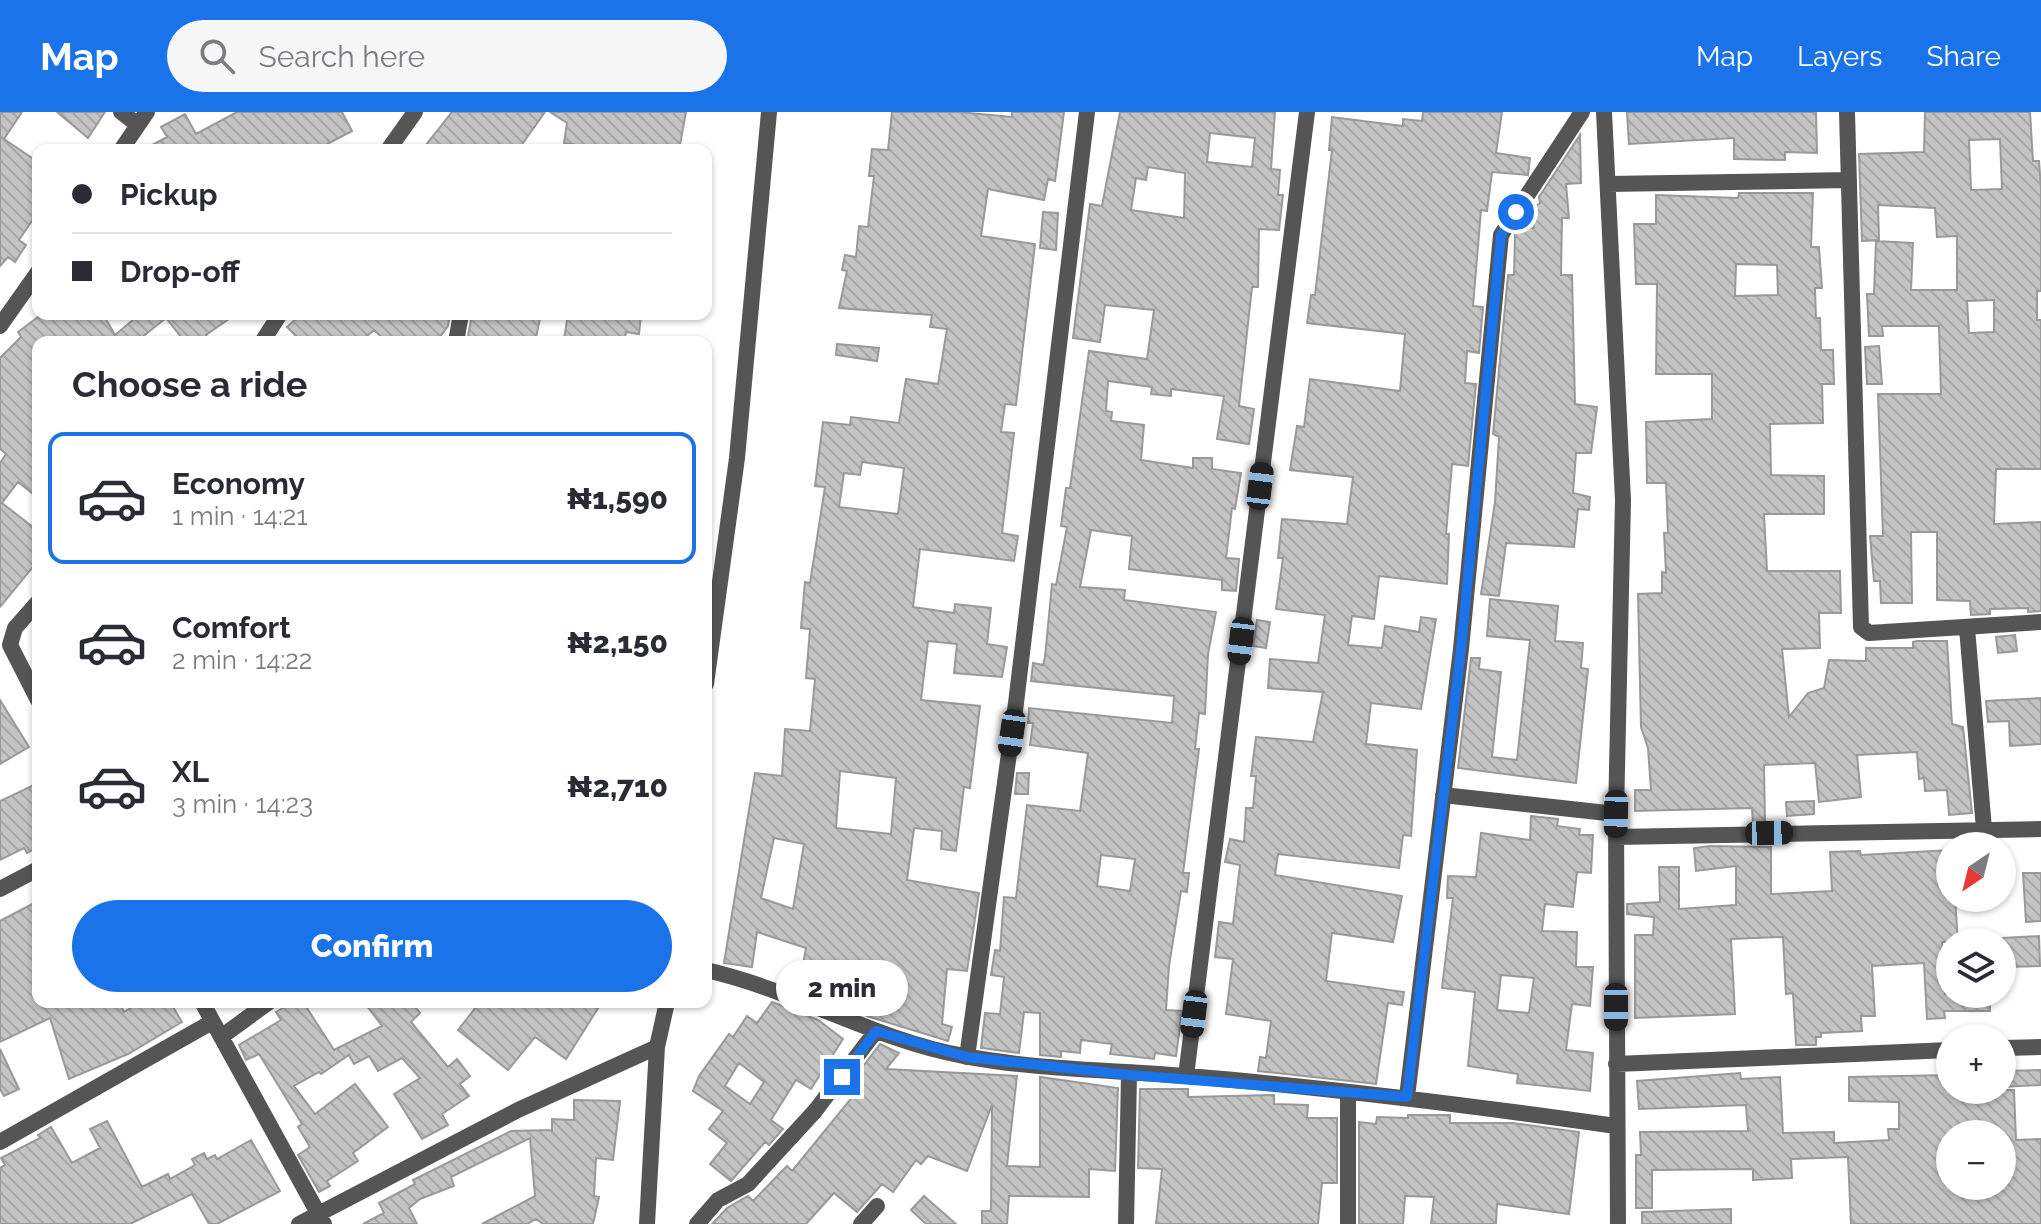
<!DOCTYPE html>
<html lang="en">
<head>
<meta charset="utf-8">
<style>
  body { margin:0; font-family:Raleway,sans-serif; background:#f7f7f7; color:#2b2b33; height:100vh; display:flex; flex-direction:column; font-size:30px; white-space:nowrap }
  * { box-sizing:border-box; margin:0 }
  p { font-size:26px; color:#7c7c81 }
  .icon { flex:none; width:44px; height:44px; fill:none; stroke:currentColor; stroke-width:2; stroke-linecap:round; stroke-linejoin:round }
  .map { position:relative; flex:1; overflow:hidden }
  .side { position:absolute; left:32px; top:224px; width:680px; height:672px; display:flex; flex-direction:column; background:#fff; border-radius:16px; box-shadow:0 2px 6px #0004 }
  .side>* { flex:none }
  .hud { position:absolute; left:32px; top:32px; width:680px; height:176px; border-radius:16px; box-shadow:0 2px 6px #0004; display:grid; align-content:center; height:176px; padding:0 40px; background:#fff }
  .needle { width:52px; rotate:215deg }
  .controls { position:absolute; left:1936px; top:720px; display:grid; gap:16px }
  .controls a { display:grid; place-items:center; width:80px; height:80px; border-radius:50%; background:#fff; box-shadow:0 2px 6px #0004; font-size:40px }
  .end { position:absolute; width:36px; height:36px; margin:-18px; border:10px solid #1a73e8; background:#fff; box-shadow:0 0 0 4px #fff }
  .from { border-radius:50% }
  .bubble { position:absolute; height:56px; border-radius:28px; background:#fff; box-shadow:0 2px 6px #0004; font-size:26px; font-weight:800; line-height:56px; text-align:center }
  .car { position:absolute; width:24px; height:48px; margin:-24px -12px; border-radius:10px; box-shadow:0 0 6px 2px #0007; background:linear-gradient(#222 24%,#8ab4d8 0 40%,#222 0 76%,#8ab4d8 0 86%,#222 0) }
  .hud b { display:flex; align-items:center; gap:28px; height:76px; font-size:30px }
  .hud b+b { border-top:2px solid #e1e1e2 }
  .hud i { width:20px; height:20px; background:#2b2b33 }
  ul { padding:0; list-style:none }
  li { display:flex; align-items:center; gap:24px; height:132px; margin:0 16px 12px; padding:0 24px; border:4px solid transparent; border-radius:16px }
  li div { flex:1 }
  li b { display:block; font-size:30px }
  li em { font-style:normal; font-weight:800 }
  li.selected { border-color:#1a73e8 }
  li>.icon { width:72px; height:72px; stroke-width:1.5 }
  h2 { padding:0 40px; font-size:36px; line-height:96px }
  .primary-button { display:flex; gap:16px; margin-top:auto; padding:16px 40px }
  .primary-button a { flex:1; height:92px; border-radius:48px; background:#1a73e8; color:#fff; font-size:32px; font-weight:800; line-height:92px; text-align:center }
  header { display:flex; align-items:center; gap:48px; box-sizing:border-box; height:112px; padding:0 40px; background:#1a73e8; color:#fff }
  header strong { font-size:38px }
  nav { display:flex; gap:44px; margin-inline-start:auto; font-size:28px }
  .search { width:560px; height:72px; background:#f7f7f7; display:flex; align-items:center; gap:20px; box-sizing:border-box; padding:0 28px; border-radius:44px; color:#7c7c81; font-size:30px }
  .map>svg:first-child { display:block }
  .building { fill:url(#building-back-hatch); stroke:#999; stroke-width:2; fill-rule:evenodd }
  .lines { fill:none; stroke-linecap:round; stroke-linejoin:round }
  .minor { stroke:#555; stroke-width:16 }
  .route { stroke:#1a73e8; stroke-width:10 }
</style>
</head>
<body>
<header>
<strong>Map</strong>
<div class="search"><svg class="icon" aria-label="search" viewBox="0 0 24 24"><circle cx="10" cy="10" r="6"/><path d="M15 15l6 6"/></svg>Search here</div>
<nav><a>Map</a><a>Layers</a><a>Share</a></nav>
</header>
<div class="map">
<svg width="2041" height="1112" viewBox="0 0 2041 1112">
  <defs>
    <pattern id="building-back-hatch" width="6" height="6" patternUnits="userSpaceOnUse" patternTransform="scale(2)"><rect width="6" height="6" fill="#c4c4c4"/><path d="M-1 5l2 2M0 0l6 6M5-1l2 2" fill="none" stroke="#a7a7a7"/></pattern>
  </defs>
  <rect width="100%" height="100%" fill="#fff"/>
  <path class="building" d="M0 0H22L4 27 38 50V100L19 128 26 133 15 150 8 145 0 154Z
    M57 0H105L88 26Z
    M237 0H342L352 19 316 38H143L167 25 161 15 185 2 196 22Z
    M452 0H545L518 38H422Z
    M550 0H686L679 38H608L564 31 567 11Z
    M892 0H959L1012 5V0H1064L1055 69 1048 67 1044 88 988 77 981 124 1035 132 1016 293 1005 292 1001 320 1014 321 1002 421 1018 424 1014 449 920 437 913 495 954 501 955 492 991 496 987 532 1007 535 1002 565 954 561 957 532 928 529 921 588 980 594 970 676 964 675 956 739 941 737 942 719 914 716 907 768 979 781 967 859 947 857 942 912 952 915 948 929 867 904 872 887 799 873 806 836 757 820 752 855 724 851 755 661 782 664 785 617 810 619 815 567 806 566 810 517 801 516 805 470 810 471 825 375 815 374 823 310 850 313 851 305 899 311 906 267 938 272 947 217 930 215 932 203 839 196 847 159 842 158 845 143 856 145 859 114 868 115 874 64H869L872 37 888 38ZM862 350 904 356 898 402 839 395 844 361 860 363ZM840 659 896 666 891 722 836 716ZM774 726 804 732 793 797 761 786Z
    M1120 0H1275L1271 57 1280 58 1278 83H1283L1279 118 1259 117 1258 175H1252L1239 294 1254 297 1249 332 1217 327 1224 284 1171 277V284L1151 282 1152 275 1108 269 1106 299 1112 300 1111 309 1144 313 1141 348 1193 356V346H1212V357L1241 361 1235 397 1232 396 1226 446 1239 447 1236 479 1222 478V468L1129 457 1132 424 1091 418 1080 475 1125 478 1124 488 1216 500 1208 542 1205 602 1199 601 1195 637H1199L1183 761H1189L1187 780 1181 779 1169 854 1166 898 1182 899 1176 944 1155 941 1154 947 1110 942 1112 932 1081 928 1080 941 1061 939V945L1040 943V901L1024 900 1019 941 981 936 985 901 1000 902 1004 865 991 863 995 838 1000 839 1004 785 1016 786 1027 693 1080 699 1088 641 1030 633 1033 611H1028L1029 596 1172 611 1174 584 1031 569 1033 551 1043 553 1045 545 1052 472 1056 473 1067 415 1061 414 1066 376H1070L1089 239 1147 247 1154 198 1105 193 1100 230 1073 226 1090 92 1102 94ZM1210 21 1255 26 1252 55 1207 50ZM1148 55 1185 61 1184 106 1131 98 1136 66 1146 68ZM1101 743 1135 747 1130 779 1097 774Z
    M1423 0H1502L1496 41 1530 46 1528 63 1492 60 1487 99 1481 98 1473 194 1483 195 1479 241 1467 239 1465 271 1476 272 1468 354 1452 352 1446 422H1449L1447 472 1379 464 1374 507 1352 504 1348 533 1382 536 1385 514 1419 520 1421 505 1436 507 1421 597 1371 591 1366 632 1417 638 1411 724 1403 723 1399 756 1278 742 1275 763 1402 784 1393 830 1332 821 1326 869 1404 880 1402 893 1388 891 1376 972 1258 959 1260 945 1266 946 1271 909 1226 902 1233 847 1215 845 1219 810 1233 812 1240 753 1225 750 1230 727 1244 730 1246 696H1253L1256 664H1251L1256 625 1313 630 1323 580 1268 576 1270 547 1318 551 1325 503 1276 497 1283 446H1278L1282 407 1347 412 1353 365 1290 358 1297 314 1304 315 1310 267 1400 279 1405 222 1307 211 1311 183H1315L1332 38H1329L1332 5 1403 14V7L1422 9Z
    M1627 0H1816L1817 41 1785 40V48L1734 47V26L1629 32Z
    M1925 0H2030L2033 49H2039L2041 76V179H2037V208H2041V357H1996L1994 412 2041 410V499L2028 500V496L1990 497V502L1971 503 1970 489 1937 488V420H1911L1912 491H1881L1880 469H1874L1870 424H1883L1878 282H1941L1939 214H1882L1883 224H1869L1867 182H1874L1876 129 1913 131 1911 178H1957V124L1937 125 1935 96 1878 93 1879 128 1862 129 1859 42 1924 40ZM2000 27 2002 77 1971 78 1969 28ZM1994 188V220L1969 221 1967 189Z
    M1580 23 1581 71 1566 72 1569 106H1562L1561 163H1572L1575 292 1597 295 1591 341H1576L1573 381 1590 385 1589 398 1578 397 1574 435 1506 431 1499 484 1481 482 1495 390 1499 325 1493 322 1508 163H1514L1515 122 1519 116H1534L1532 96 1540 91 1539 85Z
    M1739 81H1813L1811 135H1819L1822 176H1815L1816 206H1820L1821 238H1833L1834 272H1822L1823 311 1770 312 1771 363 1824 364V402H1764L1767 459H1840L1841 501H1819L1820 536 1782 537 1789 605 1808 581 1824 576 1829 548 1866 549V536H1913V530L1917 529H1947L1952 612 1963 615 1972 701 1949 703 1947 678 1925 679 1924 666 1919 667 1917 640 1857 643 1861 685 1819 690 1815 651 1764 653 1765 711H1753L1752 696 1635 699V678H1651L1648 636 1641 615 1638 482 1662 481V460L1666 461 1664 421H1668L1666 371H1647L1646 310 1712 307V262H1656L1657 172H1636L1634 112H1656V83L1738 86ZM1736 152 1777 153 1778 183 1735 184Z
    M1043 100 1058 101 1056 138 1040 136Z
    M42 202H103L115 223 140 202H236L206 223 211 230H185L166 206 136 230H38V386L18 370 2 391 38 419V449L0 495V351L6 342 0 337V246L21 225 18 220Z
    M301 202H450L448 214 436 230H387L374 218 360 230H302L287 215Z
    M472 202H541L535 230H467Z
    M568 202 641 203 639 222 626 220 624 230 564 227Z
    M837 232 879 236 877 249 836 243Z
    M1879 234 1882 272H1867L1865 235Z
    M1490 487 1558 494 1555 529 1583 531 1581 556 1588 557 1576 671 1458 656 1471 546H1480L1479 557 1501 560 1492 645 1517 648 1530 528 1487 524Z
    M1257 508 1270 510 1266 536 1253 534Z
    M2015 523 2017 539 1998 541 1996 525Z
    M2041 586V632L2010 634 2009 609 1988 610 1986 589Z
    M0 588 29 635 0 652Z
    M1017 661H1029L1028 682H1015Z
    M38 671V735L27 741 24 736 0 748V689Z
    M1814 689V702L1787 704 1786 690Z
    M1531 704 1558 707 1557 714 1580 717 1579 723H1593L1591 761 1577 760 1573 795 1545 792 1542 819 1577 820 1576 855H1593L1590 894 1572 892 1566 938 1593 941 1590 979 1517 971 1518 962 1468 954 1475 880 1442 876 1453 786H1447L1448 764 1476 765 1481 721 1530 728ZM1501 863 1534 866 1529 901 1497 898Z
    M1710 734 1771 735V782L1832 779 1830 740 1860 739 1861 743 1950 738V786H1955L1958 830H1942L1945 882H1990V899H1944L1945 906 1927 907 1924 851 1872 854 1875 904H1861L1862 919 1821 921V925H1816V933H1796L1793 881 1786 882 1783 825 1731 827 1735 902 1635 906V823H1653L1654 805 1627 802V792L1660 790 1659 755H1679V797L1736 793V754L1696 759 1694 736Z
    M2023 761H2041V809L2026 810Z
    M38 789V890H119L124 900 140 890H170L182 910 128 942 69 967 50 906 0 930V809Z
    M2039 824 2040 854 2002 855V826Z
    M293 890H303L334 938 382 914 364 890H411L420 901 411 910 448 955 457 947 470 964 460 972 469 984 442 1002 448 1013 422 1027 394 982 420 966 402 946 378 959 369 944 354 952 349 943 321 962 319 960 294 974 315 1002 355 972 388 1015 353 1041 358 1049 327 1069 330 1074 319 1080 298 1043 310 1035 298 1015 302 1012 259 942 246 948 239 933 281 908 276 900Z
    M480 890H602L566 947 535 925 508 958 458 918Z
    M772 890 818 908 843 927 811 977 796 968 771 1008 783 1017 769 1033 765 1030 731 1069 710 1052 727 1031 709 1017 723 999 693 979 699 964 729 922 733 925 747 904 757 911ZM739 951 764 970 750 992 725 974Z
    M880 932 899 941 886 957 1017 964 1007 1054 1040 1055V965L1118 976 1115 1059 1089 1057V1085L1009 1084 1007 1112H982V1099H991L992 993 967 1059 928 1044 921 1052 916 1048 893 1080 882 1072 857 1100 834 1081 806 1112H712L727 1096 748 1084 753 1089 787 1054 792 1059 854 983 846 977Z
    M0 937 19 977 4 984 0 977Z
    M2041 958V973L2002 975V959Z
    M1740 961 1741 967 1780 965 1783 1021 1834 1020V1031L1889 1028 1888 1017H1899V990L1849 989V965L1950 963V978H2014L2016 1028 2041 1027V1112H1851L1848 1045 1791 1047 1792 1066 1753 1068V1057L1652 1058V1096H1636V1043H1641L1640 1020 1748 1019 1746 993 1639 997 1637 969ZM1950 1022H2002V1074H1950Z
    M1140 977H1188V985L1274 983V992L1308 993 1307 1006H1337V1071H1322L1318 1112H1156L1162 1057 1138 1056Z
    M574 988 620 989 613 1048 596 1046 594 1084 599 1085 593 1112H543L536 1107 527 1112H482L535 1084 530 1026 451 1065 454 1074 420 1087 409 1096 417 1112H363L384 1101 379 1091 415 1072 413 1068 511 1019 552 1018V1007L574 1008Z
    M1408 1003H1450V1011H1512L1579 1020 1569 1102 1497 1092 1496 1112H1431L1434 1085 1405 1084 1403 1112H1359V1010L1376 1012 1377 1005 1408 1006Z
    M107 1009 142 1075 168 1062 170 1067 195 1053 192 1047 204 1041 207 1047 215 1043 217 1047 251 1028 280 1079 217 1112H209L192 1082 130 1112H0V1056L5 1053 1 1046 40 1026 38 1023 51 1015 72 1051 100 1036 90 1017Z
    M924 1084 956 1112H926L911 1098Z
    M1731 1097V1112H1642V1100Z"/>
  <g class="lines">
    <path class="minor" d="M121 0 138 13
      M1604 0 1623 388 1616 702 1618 1112
      M1847 0 1861 515 1869 521 2041 510
      M121 38 147 0
      M388 38 415 0
      M1608 72 1849 68
      M0 214 38 160
      M262 230 280 202
      M456 230 461 202
      M38 490 15 516 10 533 38 588
      M1967 516 1984 717
      M706 572 737 346 769 0
      M1443 683 1616 702
      M1616 725 2041 717
      M0 777 38 757
      M706 858C795 878 874 928 964 944 1038 958 1114 958 1188 964 1331 976 1474 994 1616 1014
      M202 890 324 1112
      M221 925 269 890
      M2002 936 2041 935
      M967 945 1016 591 1087 0
      M1616 952 1950 938
      M1186 964 1307 0
      M1348 982V1112
      M1407 985 1461 537 1501 123 1582 0
      M0 1030 212 910
      M299 1112 518 998 657 935
      M647 1112 657 935 667 890
      M697 1112 718 1088 748 1072 815 999 876 919
      M861 1112 877 1094
      M1126 1112 1129 963"/>
  </g>
  <g class="lines">
    <path class="route" d="M842 965 876 919 967 945 1129 963 1407 985 1461 537 1501 123 1516 100"/>
  </g>
</svg>
<div class="controls">
<a><svg class="needle" viewBox="-14 -14 28 28"><path d="M0-13l5 13h-10z" fill="#e53935"/><path d="M0 13l5-13h-10z" fill="#7c7c81"/></svg></a>
<a><svg class="icon" aria-label="layers" viewBox="0 0 24 24"><path d="M12 4l9 5-9 5-9-5zM3 14l9 5 9-5"/></svg></a>
<a>+</a>
<a>−</a>
</div>
<i class="end from" style="left:1516px;top:100px"></i>
<i class="end" style="left:842px;top:965px"></i>
<div class="bubble" style="left:776px;top:848px;width:132px">2 min</div>
<i class="car" style="left:1260px;top:374px;rotate:7deg"></i>
<i class="car" style="left:1241px;top:529px;rotate:187deg"></i>
<i class="car" style="left:1012px;top:621px;rotate:188deg"></i>
<i class="car" style="left:1616px;top:702px;rotate:181deg"></i>
<i class="car" style="left:1769px;top:721px;rotate:89deg"></i>
<i class="car" style="left:1616px;top:895px;rotate:180deg"></i>
<i class="car" style="left:1194px;top:902px;rotate:187deg"></i>
<div class="hud">
<b><i class="from"></i>Pickup</b>
<b><i></i>Drop-off</b>
</div>
<section class="side">
<h2>Choose a ride</h2>
<ul>
<li class="selected"><svg class="icon" aria-label="car" viewBox="0 0 24 24"><path d="M5 17H2v-5l4-1 3-4h7l3 4 3 1v5h-3M9 17h6M6 11h13"/><circle cx="7" cy="17" r="2"/><circle cx="17" cy="17" r="2"/></svg><div><b>Economy</b><p>1 min · 14:21</p></div><em>₦1,590</em></li>
<li><svg class="icon" aria-label="car" viewBox="0 0 24 24"><path d="M5 17H2v-5l4-1 3-4h7l3 4 3 1v5h-3M9 17h6M6 11h13"/><circle cx="7" cy="17" r="2"/><circle cx="17" cy="17" r="2"/></svg><div><b>Comfort</b><p>2 min · 14:22</p></div><em>₦2,150</em></li>
<li><svg class="icon" aria-label="car" viewBox="0 0 24 24"><path d="M5 17H2v-5l4-1 3-4h7l3 4 3 1v5h-3M9 17h6M6 11h13"/><circle cx="7" cy="17" r="2"/><circle cx="17" cy="17" r="2"/></svg><div><b>XL</b><p>3 min · 14:23</p></div><em>₦2,710</em></li>
</ul>
<div class="primary-button"><a>Confirm</a></div>
</section>
</div>
</body>
</html>
